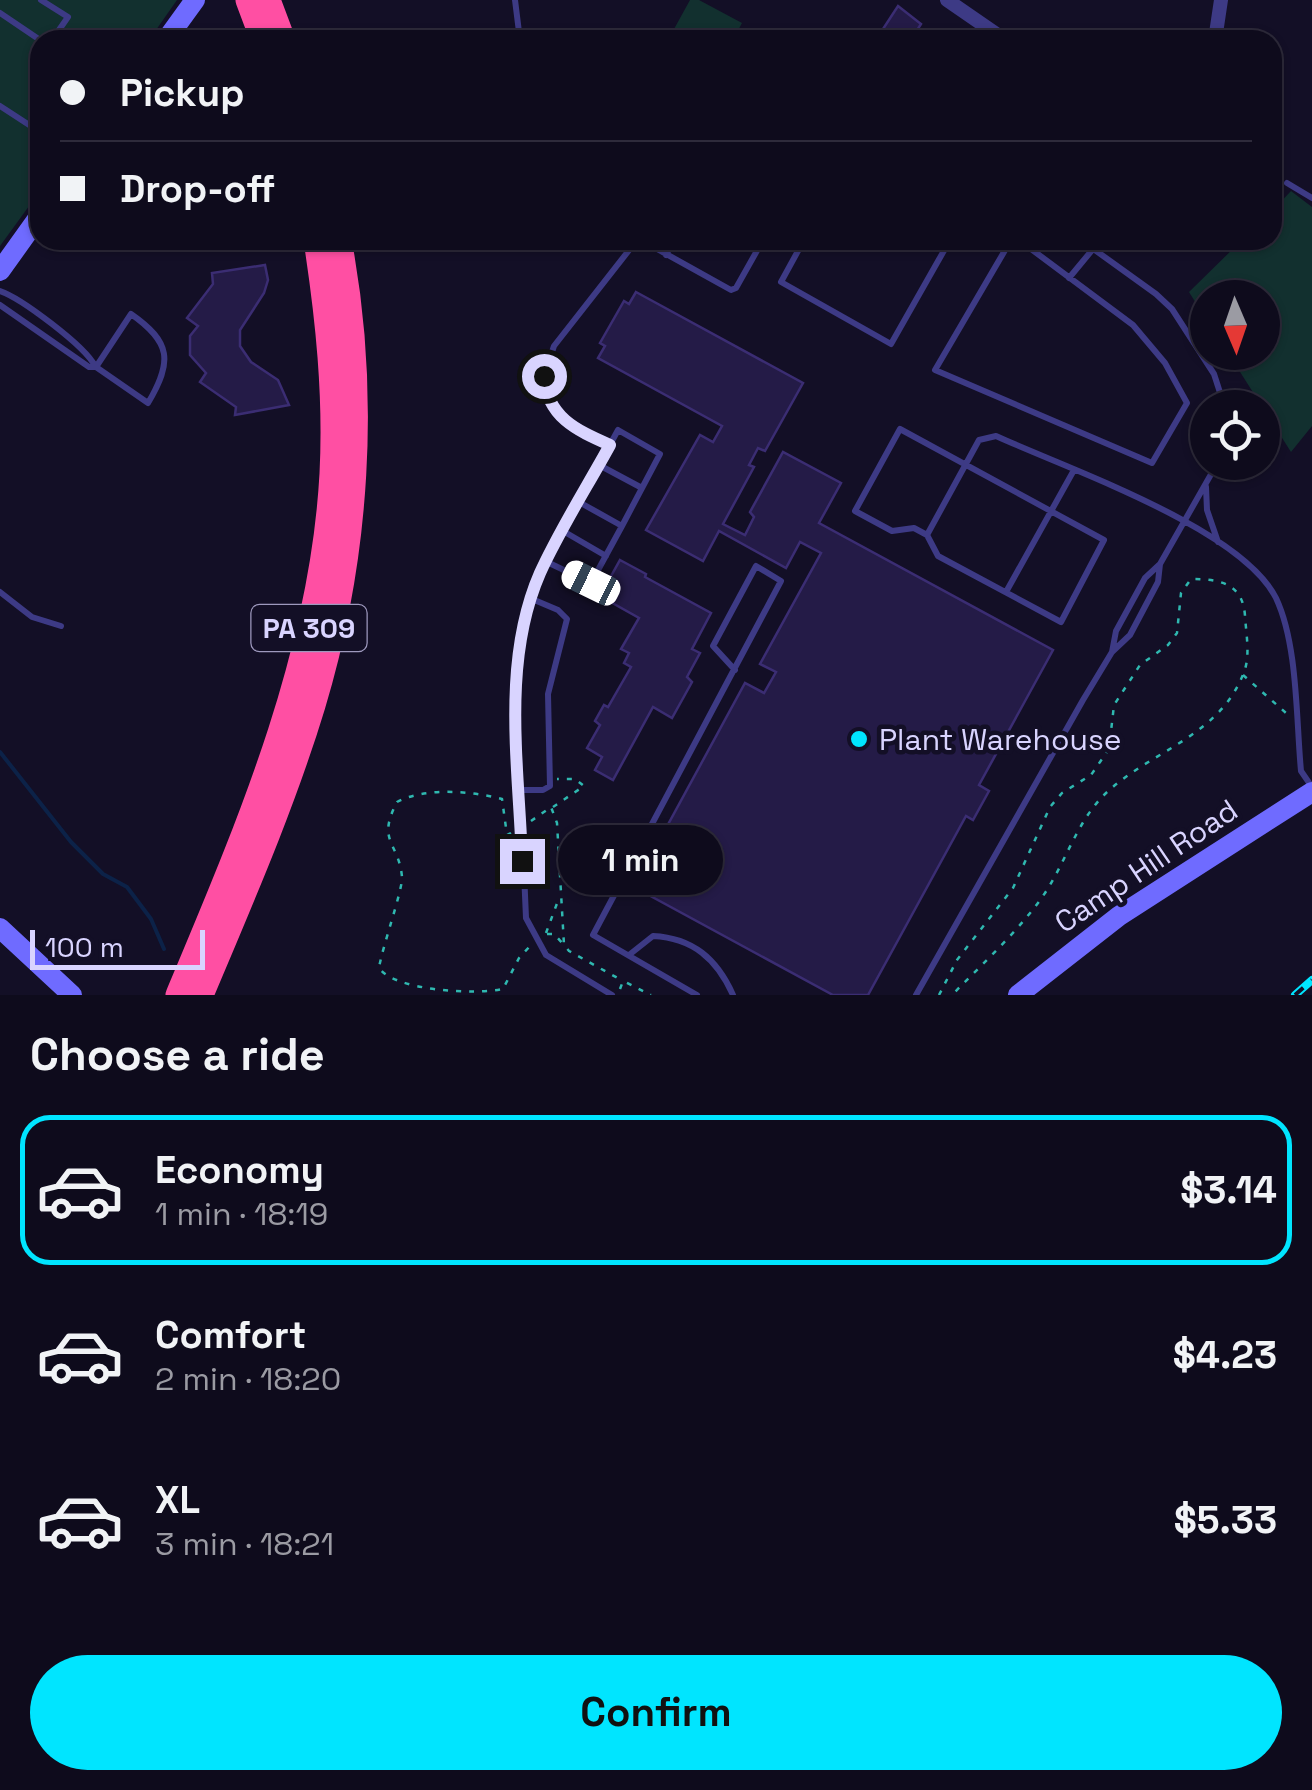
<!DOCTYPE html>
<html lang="en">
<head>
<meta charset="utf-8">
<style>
  body { margin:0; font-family:"Space Grotesk",sans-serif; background:#1c1929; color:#f1f3f6; height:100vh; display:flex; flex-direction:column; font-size:38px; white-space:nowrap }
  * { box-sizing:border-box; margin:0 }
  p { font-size:32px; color:#9b9ba3 }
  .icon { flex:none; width:55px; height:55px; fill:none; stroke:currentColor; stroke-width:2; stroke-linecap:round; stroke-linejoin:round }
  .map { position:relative; height:995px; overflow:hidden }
  .drawer { display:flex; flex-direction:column; background:#0e0b1c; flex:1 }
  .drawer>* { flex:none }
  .hud { position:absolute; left:30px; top:30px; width:1252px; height:220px; border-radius:30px; box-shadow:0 2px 8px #0004,0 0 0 2px #2e2b3b; display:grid; align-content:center; height:220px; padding:0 30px; background:#0e0b1c }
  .needle { width:65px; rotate:178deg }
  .tools { position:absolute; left:1190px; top:280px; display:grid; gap:20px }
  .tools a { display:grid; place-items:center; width:90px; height:90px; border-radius:50%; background:#0e0b1c; box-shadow:0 2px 8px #0004,0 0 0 2px #2e2b3b; font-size:50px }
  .scale { position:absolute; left:30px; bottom:25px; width:175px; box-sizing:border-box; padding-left:10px; border:5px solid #d9d4ff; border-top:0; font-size:28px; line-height:35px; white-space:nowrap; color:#d9d4ff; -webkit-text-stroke:8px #130f26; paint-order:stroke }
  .end { position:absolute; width:45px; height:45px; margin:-22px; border:12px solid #d9d4ff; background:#111; box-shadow:0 0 0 5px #111 }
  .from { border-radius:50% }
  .bubble { position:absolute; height:70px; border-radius:35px; background:#0e0b1c; box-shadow:0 2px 8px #0004,0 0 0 2px #2e2b3b; font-size:32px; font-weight:700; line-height:70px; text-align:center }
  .car { position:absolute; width:30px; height:60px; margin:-30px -15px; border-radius:12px; box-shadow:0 0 8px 2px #0007; background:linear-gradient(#fff 24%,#345 0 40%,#fff 0 76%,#345 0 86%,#fff 0) }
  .hud b { display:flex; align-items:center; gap:35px; height:95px; font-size:38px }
  .hud b+b { border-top:2px solid #2e2b3b }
  .hud i { width:25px; height:25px; background:#f1f3f6 }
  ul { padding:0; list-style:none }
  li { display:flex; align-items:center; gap:30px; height:150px; margin:0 20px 15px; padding:0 10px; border:5px solid transparent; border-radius:30px }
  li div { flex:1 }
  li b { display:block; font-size:38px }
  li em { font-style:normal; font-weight:700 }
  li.current { border-color:#00e5ff }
  li>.icon { width:90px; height:90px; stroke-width:1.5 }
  h2 { padding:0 30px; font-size:45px; line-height:120px }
  .action { display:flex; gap:20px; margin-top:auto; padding:20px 30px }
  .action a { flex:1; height:115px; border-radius:60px; background:#00e5ff; color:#111; font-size:40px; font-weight:700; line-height:115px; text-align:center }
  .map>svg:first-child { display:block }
  .green { fill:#12302f }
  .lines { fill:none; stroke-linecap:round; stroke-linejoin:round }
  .stream { stroke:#0c2248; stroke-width:4 }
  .building { fill:#241b47; stroke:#3b2d73; stroke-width:2.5 }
  .path { stroke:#2fb8b0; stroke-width:2.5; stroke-dasharray:5 8; stroke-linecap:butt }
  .lane { stroke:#3d3a85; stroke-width:6 }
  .street { stroke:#3d3a85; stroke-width:14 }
  .secondary { stroke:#6f6bff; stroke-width:20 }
  .highway { stroke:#ff4fa3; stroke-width:25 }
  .rail-casing { stroke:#00e5ff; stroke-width:8 }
  .rail { stroke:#130f26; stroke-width:4; stroke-dasharray:11; stroke-linecap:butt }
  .route { stroke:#d9d4ff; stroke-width:12 }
  .poi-dot { fill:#00e5ff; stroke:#130f26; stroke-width:4 }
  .labels { text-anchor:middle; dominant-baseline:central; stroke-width:9; stroke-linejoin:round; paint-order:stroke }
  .shield { fill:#130f26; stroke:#9e99be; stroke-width:2.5 }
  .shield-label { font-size:28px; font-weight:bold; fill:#d9d4ff }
  .poi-label { font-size:30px; fill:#d9d4ff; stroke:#130f26; text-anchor:start }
  .street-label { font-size:30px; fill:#d9d4ff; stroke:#130f26 }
</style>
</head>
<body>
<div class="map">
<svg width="1312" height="995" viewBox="0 0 1312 995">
  <rect width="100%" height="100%" fill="#130f26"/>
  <path class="green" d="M0 0H177L149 40H40V191L0 246Z
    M690 0H699L742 23 733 40H668Z
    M1291 191 1312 207V426L1291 452 1228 353 1262 352V298H1208L1207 321 1189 292 1242 240H1272L1273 210Z"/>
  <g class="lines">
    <path class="stream" d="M0 752 71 842 103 874 127 887 151 919 164 949"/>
  </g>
  <path class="building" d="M898 6 921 24 911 40 900 33 896 39 883 29Z
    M265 265 268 280 264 293 240 330V346L251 362 278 380 289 405 235 415 236 407 200 382 206 373 190 355V336L198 326 187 318 213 284 212 273Z
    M636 292 803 383 765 451 758 448 749 465 754 467 723 524 745 535 754 517 750 512 783 452 841 483 819 523 1053 650 979 785 989 791 973 820 966 816 868 995H833L634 887 745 683 764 693 776 672 760 664 821 553 800 542 786 568 719 531 703 561 646 530 700 435 713 442 722 426 598 358 605 346 600 343 624 301 629 304Z
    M620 560 646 574 645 577 711 613 692 649 700 653 687 677 692 682 672 718 653 707 613 780 595 770 602 757 587 748 600 725 595 721 604 705 608 707 631 667 624 663 629 653 621 649 639 618 600 596Z"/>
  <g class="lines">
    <path class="path" d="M1243 675 1286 713
      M553 807 584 786 575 779H557
      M531 821 551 807 557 823 564 945 569 951 623 981
      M511 833 507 835 502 799C472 791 425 787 397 802 376 842 399 842 402 877 403 889 382 948 379 968 395 991 476 995 503 989L519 958 531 945
      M546 933 559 898
      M547 934H554L564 945
      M620 989 623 981 651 995
      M939 995 957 960 1013 888 1050 807 1062 793 1091 775 1109 749 1114 705 1140 665 1168 645 1177 633 1181 593 1191 579C1219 579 1243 583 1245 616 1246 632 1250 654 1245 669 1222 737 1150 750 1104 795 1077 822 1066 861 1045 893 1020 930 983 963 952 995"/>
    <path class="lane" d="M41 0 68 17 52 40
      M515 0 520 40
      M0 13 40 40
      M0 106 40 132
      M1287 183 1312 198
      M641 240 731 290 736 288 763 240
      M804 240 781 282 891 344 950 240
      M1011 240 935 370 1152 463 1187 403 1165 363 1133 325 1019 240
      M1081 240 1156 294 1172 309 1214 374 1225 408
      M666 255 674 240
      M1069 278 1093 249
      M0 291C21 298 85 346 95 366
      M0 305 89 367H96L148 403C173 361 171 342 131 314L96 367
      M900 429 1104 540 1061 622 938 556 927 535 914 528 892 531 855 511Z
      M610 445 562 419 548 399 544 376 554 346 637 240
      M599 465 642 488
      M1206 487 1207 510 1218 542
      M563 531 606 556
      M927 535 979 440 996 436C1068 469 1241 528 1276 598 1298 645 1296 719 1301 771L1312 787
      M547 562 591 583 622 526 579 502
      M0 592 32 617 61 626
      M1006 592 1074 470
      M1112 652 1116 631 1145 578 1160 564 1218 462
      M520 790H543L550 786 548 694 567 619 558 610 532 599
      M629 955 653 936C693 938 717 959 733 995
      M612 995 546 955 526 918 516 687 524 625 540 573 618 430 660 454 622 526
      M697 995 593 935 781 581 756 566 713 646 735 670
      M916 995 1083 700 1112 652 1130 635 1158 582 1160 564"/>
    <path class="street" d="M947 0 1005 40
      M1215 40 1221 0"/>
    <path class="secondary" d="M166 40 195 0
      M0 271 40 215
      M0 928 72 995
      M1018 995 1119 916 1312 792"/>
    <path class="highway" d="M248 0 263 40
      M268 0 283 40
      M178 995C248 828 322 657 332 474 336 395 328 318 316 240
      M201 995C241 900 283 804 313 705 358 556 368 393 339 240"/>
    <g class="rail-casing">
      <path id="rail" d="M1295 995 1312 980"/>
    </g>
    <use href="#rail" class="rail"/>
  </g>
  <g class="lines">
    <path class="route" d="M522 861C519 767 501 662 540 573 560 529 587 487 610 445 576 430 547 417 544 376"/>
  </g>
  <circle class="poi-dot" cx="859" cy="739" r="10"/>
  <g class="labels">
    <rect class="shield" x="251.5" y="605" width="115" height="46" rx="8"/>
    <g class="shield-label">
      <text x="309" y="628">PA 309</text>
    </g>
    <g class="poi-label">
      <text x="879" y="739">Plant Warehouse</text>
    </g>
    <g class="street-label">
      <text transform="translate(1146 866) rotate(-34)">Camp Hill Road</text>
    </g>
  </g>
</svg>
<div class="tools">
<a><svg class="needle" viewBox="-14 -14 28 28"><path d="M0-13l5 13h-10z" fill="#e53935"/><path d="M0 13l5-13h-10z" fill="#9b9ba3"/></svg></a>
<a><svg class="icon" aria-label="locate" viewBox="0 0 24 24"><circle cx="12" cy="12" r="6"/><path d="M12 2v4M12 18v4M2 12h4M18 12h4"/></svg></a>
</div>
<div class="scale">100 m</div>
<i class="end from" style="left:544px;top:376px"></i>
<i class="end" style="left:522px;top:861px"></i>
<div class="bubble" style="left:558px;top:825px;width:165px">1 min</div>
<i class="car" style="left:591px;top:583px;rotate:296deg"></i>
<div class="hud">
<b><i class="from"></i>Pickup</b>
<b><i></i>Drop-off</b>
</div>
</div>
<section class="drawer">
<h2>Choose a ride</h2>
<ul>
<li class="current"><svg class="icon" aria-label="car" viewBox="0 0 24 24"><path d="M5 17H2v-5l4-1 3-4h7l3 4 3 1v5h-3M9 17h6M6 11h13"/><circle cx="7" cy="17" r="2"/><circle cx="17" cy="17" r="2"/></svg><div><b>Economy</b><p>1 min · 18:19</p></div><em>$3.14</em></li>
<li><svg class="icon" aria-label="car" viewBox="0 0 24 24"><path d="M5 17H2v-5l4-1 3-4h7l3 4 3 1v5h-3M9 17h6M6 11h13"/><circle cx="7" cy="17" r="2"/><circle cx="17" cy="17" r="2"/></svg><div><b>Comfort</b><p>2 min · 18:20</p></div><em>$4.23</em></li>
<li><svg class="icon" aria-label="car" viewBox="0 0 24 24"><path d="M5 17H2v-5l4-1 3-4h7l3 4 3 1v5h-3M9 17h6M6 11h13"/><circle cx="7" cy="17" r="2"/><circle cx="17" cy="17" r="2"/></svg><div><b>XL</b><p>3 min · 18:21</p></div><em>$5.33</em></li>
</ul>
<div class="action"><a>Confirm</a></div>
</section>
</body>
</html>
